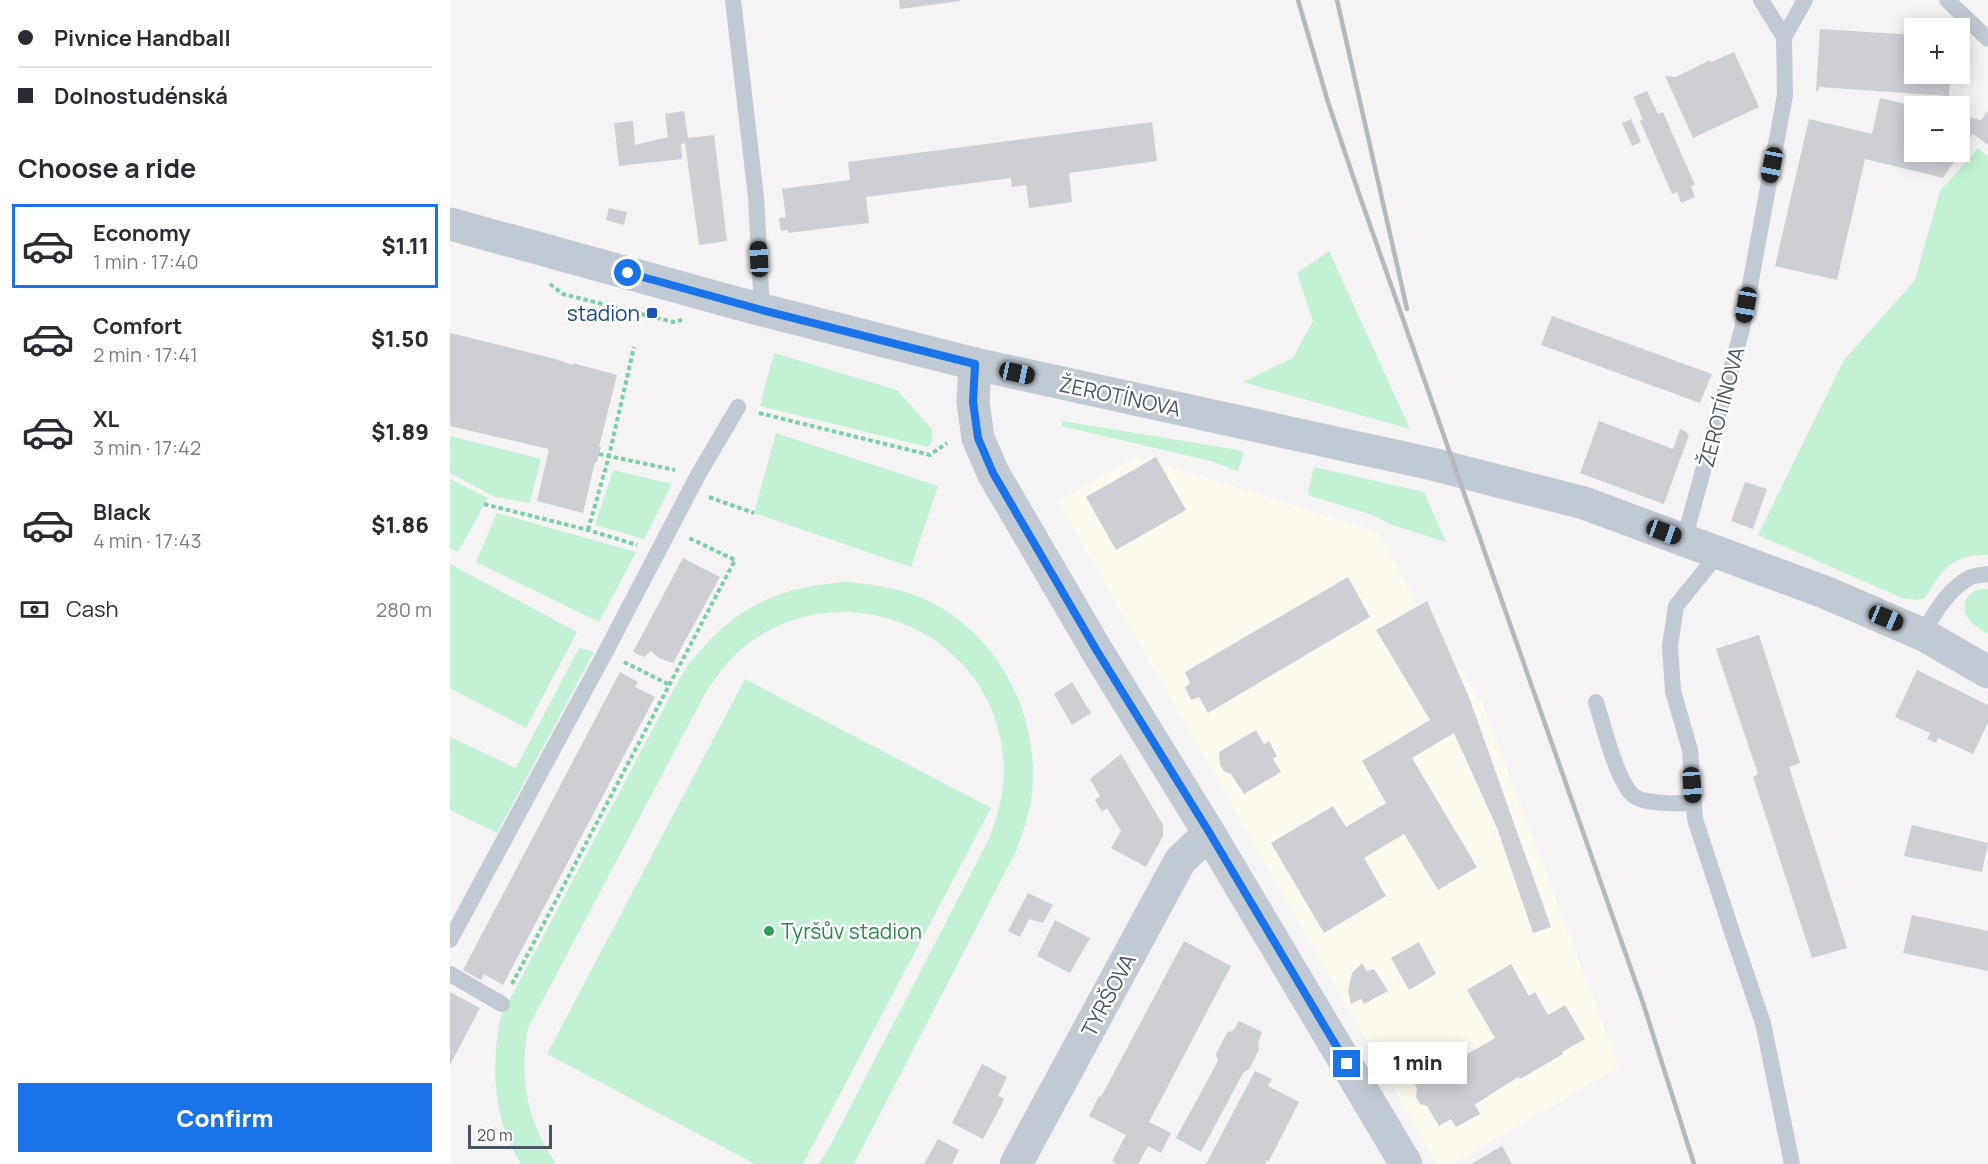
<!DOCTYPE html>
<html lang="en">
<head>
<meta charset="utf-8">
<style>
  body { margin:0; font-family:Manrope,sans-serif; background:#f7f7f7; color:#2b2b33; height:100vh; display:flex; flex-direction:column; font-size:22px; white-space:nowrap }
  * { box-sizing:border-box; margin:0 }
  p { font-size:20px; color:#7c7c81 }
  .icon { flex:none; width:33px; height:33px; fill:none; stroke:currentColor; stroke-width:2; stroke-linecap:round; stroke-linejoin:round }
  .map { position:relative; flex:1; overflow:hidden }
  .details { display:flex; flex-direction:column; background:#fff; width:450px }
  .details>* { flex:none }
  .hud { display:grid; align-content:center; height:132px; padding:0 18px; background:#fff }
  .buttons { position:absolute; left:1454px; top:18px; display:grid; gap:12px }
  .buttons a { display:grid; place-items:center; width:66px; height:66px; border-radius:0px; background:#fff; box-shadow:0 3px 15px #0003; font-size:30px }
  .scale { position:absolute; left:18px; bottom:15px; width:84px; box-sizing:border-box; padding-left:6px; border:3px solid #4a5661; border-top:0; font-size:16px; line-height:21px; white-space:nowrap; color:#4a5661; -webkit-text-stroke:4px #fff; paint-order:stroke }
  .end { position:absolute; width:27px; height:27px; margin:-14px; border:8px solid #1a73e8; background:#fff; box-shadow:0 0 0 3px #fff }
  .from { border-radius:50% }
  .bubble { position:absolute; height:42px; border-radius:0px; background:#fff; box-shadow:0 3px 15px #0003; font-size:20px; font-weight:800; line-height:42px; text-align:center }
  .car { position:absolute; width:18px; height:36px; margin:-18px -9px; border-radius:8px; box-shadow:0 0 4px 2px #0007; background:linear-gradient(#222 24%,#8ab4d8 0 40%,#222 0 76%,#8ab4d8 0 86%,#222 0) }
  .hud b { display:flex; align-items:center; gap:21px; height:57px; font-size:22px }
  .hud b+b { border-top:2px solid #e1e1e2 }
  .hud i { width:15px; height:15px; background:#2b2b33 }
  ul { padding:0; list-style:none }
  li { display:flex; align-items:center; gap:18px; height:84px; margin:0 12px 9px; padding:0 6px; border:3px solid transparent; border-radius:0px }
  li div { flex:1 }
  li b { display:block; font-size:22px }
  li em { font-style:normal; font-weight:800 }
  li.current { border-color:#1a73e8 }
  li>.icon { width:54px; height:54px; stroke-width:1.5 }
  h2 { padding:0 18px; font-size:27px; line-height:72px }
  .pay { display:flex; align-items:center; gap:15px; height:66px; padding:0 18px; font-size:22px }
  .pay p { margin-inline-start:auto }
  .cta { display:flex; gap:12px; margin-top:auto; padding:12px 18px }
  .cta a { flex:1; height:69px; border-radius:0px; background:#1a73e8; color:#fff; font-size:24px; font-weight:800; line-height:69px; text-align:center }
  main { display:flex; flex:1; min-height:0 }
  .map>svg:first-child { display:block }
  .commercial { fill:#fdf9ef }
  .green { fill:#c3f1d5 }
  .building { fill:#cdcfd5 }
  .lines { fill:none; stroke-linecap:round; stroke-linejoin:round }
  .path { stroke:#7ad0a6; stroke-width:4; stroke-dasharray:4.5 3; stroke-linecap:butt }
  .service { stroke:#c1cad2; stroke-width:16 }
  .minor { stroke:#c1cad2; stroke-width:33 }
  .tertiary { stroke:#c1cad2; stroke-width:33 }
  .rail { stroke:#b5b8bd; stroke-width:4.5 }
  .route { stroke:#1a73e8; stroke-width:8 }
  .transit-dot { fill:#1a4fb4; stroke:#fff; stroke-width:2 }
  .leisure-dot { fill:#2e9e5b; stroke:#fff; stroke-width:2 }
  .labels { text-anchor:middle; dominant-baseline:central; stroke-width:5; stroke-linejoin:round; paint-order:stroke }
  .transit-label { font-size:21px; fill:#164399; stroke:#fff; text-anchor:end }
  .street-label { font-size:21px; fill:#4a5661; stroke:#fff }
  .leisure-label { font-size:21px; fill:#27864d; stroke:#fff; text-anchor:start }
</style>
</head>
<body>
<main>
<section class="details">
<div class="hud">
<b><i class="from"></i>Pivnice Handball</b>
<b><i></i>Dolnostudénská</b>
</div>
<h2>Choose a ride</h2>
<ul>
<li class="current"><svg class="icon" aria-label="car" viewBox="0 0 24 24"><path d="M5 17H2v-5l4-1 3-4h7l3 4 3 1v5h-3M9 17h6M6 11h13"/><circle cx="7" cy="17" r="2"/><circle cx="17" cy="17" r="2"/></svg><div><b>Economy</b><p>1 min · 17:40</p></div><em>$1.11</em></li>
<li><svg class="icon" aria-label="car" viewBox="0 0 24 24"><path d="M5 17H2v-5l4-1 3-4h7l3 4 3 1v5h-3M9 17h6M6 11h13"/><circle cx="7" cy="17" r="2"/><circle cx="17" cy="17" r="2"/></svg><div><b>Comfort</b><p>2 min · 17:41</p></div><em>$1.50</em></li>
<li><svg class="icon" aria-label="car" viewBox="0 0 24 24"><path d="M5 17H2v-5l4-1 3-4h7l3 4 3 1v5h-3M9 17h6M6 11h13"/><circle cx="7" cy="17" r="2"/><circle cx="17" cy="17" r="2"/></svg><div><b>XL</b><p>3 min · 17:42</p></div><em>$1.89</em></li>
<li><svg class="icon" aria-label="car" viewBox="0 0 24 24"><path d="M5 17H2v-5l4-1 3-4h7l3 4 3 1v5h-3M9 17h6M6 11h13"/><circle cx="7" cy="17" r="2"/><circle cx="17" cy="17" r="2"/></svg><div><b>Black</b><p>4 min · 17:43</p></div><em>$1.86</em></li>
</ul>
<div class="pay"><svg class="icon" aria-label="cash" viewBox="0 0 24 24"><path d="M3 7h18v10H3z"/><circle cx="12" cy="12" r="2"/></svg>Cash<p>280 m</p></div>
<div class="cta"><a>Confirm</a></div>
</section>
<div class="map">
<svg width="1538" height="1164" viewBox="0 0 1538 1164">
  <rect width="100%" height="100%" fill="#f5f3f3"/>
  <path class="commercial" d="M686 457 758 478 928 532 965 600 1032 703 1169 1067 1003 1164H987L608 501Z"/>
  <path class="green" d="M1528 148 1538 156V555C1502 554 1492 570 1475 598L1466 600 1452 598 1308 535 1394 360 1465 280 1490 191Z
    M879 251 960 429 793 382 843 358 863 321 847 273Z
    M324 353 447 390 482 429V441L478 447 310 406Z
    M613 421 788 450 794 453 788 471 761 461 611 426Z
    M326 433 488 486 461 567 304 513Z
    M0 436 91 459 80 503 45 497 0 473Z
    M864 467 974 492 996 542 945 526 917 513 860 496 858 492Z
    M163 470 222 484 194 539 145 525Z
    M0 479 38 498 8 552 0 549Z
    M47 513 186 552 149 622 26 562Z
    M0 564 127 632 76 728 0 688Z
    M396 582C422 584 447 588 472 598 547 631 590 713 582 793 580 813 573 832 566 851L404 1164H368L379 1148 539 839C547 816 555 792 554 768 551 633 391 563 289 651 277 662 267 676 257 690L78 1028C69 1081 77 1119 106 1164H71C43 1119 41 1069 50 1018L232 674C276 613 320 587 396 582Z
    M1538 589V634C1533 631 1526 627 1521 622 1512 613 1512 599 1523 592 1527 589 1534 589 1538 589Z
    M129 648 144 652 47 833 0 810V737L66 768Z
    M295 679 541 808 353 1164H305L97 1054Z"/>
  <path class="building" d="M449 0H510V1L450 9Z
    M1370 29 1464 35V74H1501L1499 96 1369 87 1368 91H1366Z
    M1284 52 1309 107 1243 138 1215 76 1226 77 1260 60 1261 62Z
    M1197 91 1208 114 1213 112 1245 185 1241 186 1245 197 1231 203 1227 192 1222 194 1190 121 1193 119 1183 97Z
    M1430 98 1464 106V152H1509V115L1531 120 1538 111V145L1523 134 1493 178 1415 159 1387 280 1325 266 1359 119 1422 134Z
    M234 111 238 138 264 135 277 241 249 245 235 143 231 144 232 159 169 166 164 123 183 121 185 145 218 137 215 114Z
    M1181 119 1191 142 1182 146 1172 123Z
    M702 122 707 161 619 173 622 202 579 208 576 185 562 187 561 178 416 197 419 223 338 233V230L331 231 329 218 336 217 332 189 400 180 398 162Z
    M159 208 177 212 174 225 156 220Z
    M1102 316 1262 374 1250 403 1091 345Z
    M0 333 105 359 123 365V363L167 375 149 447H151L147 462H145L133 513 87 501 99 449 0 426Z
    M1149 421 1223 449 1230 429 1237 432V434L1239 435 1214 504 1130 473Z
    M706 457 736 510 666 550 636 497Z
    M1295 482 1317 489 1303 529 1281 521Z
    M233 558 270 577 223 663 209 658 201 651 194 657 183 652Z
    M898 577 920 617 758 713 749 697 741 700 735 687 740 683 735 672Z
    M977 601 1019 697 1101 927 1083 933 1047 828 1004 733 962 758 1027 867 988 890 954 834 914 858 936 896 874 933 821 843 883 806 896 827 936 803 912 761 980 720 926 630Z
    M1309 635 1350 763 1339 767 1397 948 1362 958 1303 777 1308 774 1266 649Z
    M1467 670 1538 705V723L1523 754 1488 738 1486 743 1477 739 1480 733 1445 717Z
    M170 672 188 682 185 687 205 697 53 985 34 974 31 980 13 970Z
    M622 682 641 713 622 725 604 694Z
    M806 730 814 744 819 741 827 756 823 759 831 772 794 794 781 774 774 771 770 765 769 752Z
    M671 754 713 825V836L696 867 661 848 671 831 657 808 652 812 645 800 650 796 640 779Z
    M1462 825 1538 843 1532 872 1454 856Z
    M578 893 603 905 593 923 579 919 570 937 558 931Z
    M1462 915 1538 931V971L1453 953Z
    M605 920 640 938 620 973 587 956Z
    M734 941 781 966 699 1122 721 1133 711 1153 698 1146 688 1164H667L662 1161 676 1135 639 1116 649 1096 651 1097Z
    M969 942 986 974 959 990 941 958Z
    M912 963 917 971 924 969 938 991 914 1004 911 999 901 1004 898 991 902 973Z
    M1061 964 1079 996 1085 992 1098 1015 1115 1005 1135 1039 1112 1052 1113 1054 1070 1079 1068 1077 1026 1104 1025 1105 1030 1114 1006 1127 1001 1119 989 1126 977 1106 970 1104 966 1097 967 1089 965 1085 1045 1038 1017 990Z
    M0 992 30 1008 0 1065Z
    M789 1021 812 1032 808 1043 809 1050 799 1069 793 1073 751 1152 726 1138 768 1061 766 1054 777 1033 784 1030Z
    M532 1064 557 1077 548 1096 554 1098 552 1104 533 1139 502 1123Z
    M805 1071 822 1079 818 1086 849 1102 819 1161 817 1160 815 1164H756Z
    M488 1139 509 1150 502 1164H474Z
    M1052 1146 1062 1164H1021Z"/>
  <g class="lines">
    <path class="path" d="M100 284 113 294 223 322 232 320
      M309 413 480 455 497 443
      M149 454 225 470
      M259 497 304 513
      M34 504 138 530 187 545
      M138 530 159 456 184 347
      M174 662 220 685
      M62 984 285 560 239 538"/>
    <path class="service" d="M283 0 306 197 312 310
      M1311 0 1334 37
      M1497 0 1538 39
      M1234 540 1292 329 1335 95 1334 37 1355 0
      M1268 554 1226 606 1220 646 1223 691 1240 750 1245 819 1283 935 1313 1023 1342 1164
      M1474 635C1482 614 1499 589 1519 578 1524 575 1532 575 1538 574
      M1146 702C1153 724 1167 783 1184 796 1196 805 1229 803 1244 803
      M0 940 155 653 248 475 288 407
      M0 974 52 1004"/>
    <path class="minor" d="M525 364 523 402 528 438 543 473 647 651 759 833 956 1164
      M566 1164 730 861 759 833"/>
    <path class="tertiary" d="M0 224 312 310 525 364 982 464 1134 503 1377 593 1474 635 1538 672"/>
    <path class="rail" d="M848 0 878 102 908 191 1193 1003 1244 1164
      M887 0 957 309"/>
  </g>
  <g class="lines">
    <path class="route" d="M178 273 312 310 525 364 523 402 528 438 543 473 647 651 759 832 897 1064"/>
  </g>
  <rect class="transit-dot" x="196" y="307" width="12" height="12" rx="3"/>
  <circle class="leisure-dot" cx="319" cy="931" r="6"/>
  <g class="labels">
    <g class="transit-label">
      <text x="190" y="313">stadion</text>
    </g>
    <g class="street-label">
      <text transform="translate(670 396) rotate(12)">ŽEROTÍNOVA</text>
      <text transform="translate(1271 407) rotate(-75)">ŽEROTÍNOVA</text>
      <text transform="translate(658 995) rotate(-62)">TYRŠOVA</text>
    </g>
    <g class="leisure-label">
      <text x="331" y="931">Tyršův stadion</text>
    </g>
  </g>
</svg>
<div class="buttons">
<a>+</a>
<a>−</a>
</div>
<div class="scale">20 m</div>
<i class="end from" style="left:178px;top:273px"></i>
<i class="end" style="left:897px;top:1064px"></i>
<div class="bubble" style="left:918px;top:1042px;width:99px">1 min</div>
<i class="car" style="left:1322px;top:165px;rotate:191deg"></i>
<i class="car" style="left:309px;top:259px;rotate:357deg"></i>
<i class="car" style="left:1296px;top:305px;rotate:190deg"></i>
<i class="car" style="left:567px;top:373px;rotate:102deg"></i>
<i class="car" style="left:1214px;top:532px;rotate:110deg"></i>
<i class="car" style="left:1436px;top:618px;rotate:113deg"></i>
<i class="car" style="left:1242px;top:785px;rotate:176deg"></i>
</div>
</main>
</body>
</html>
